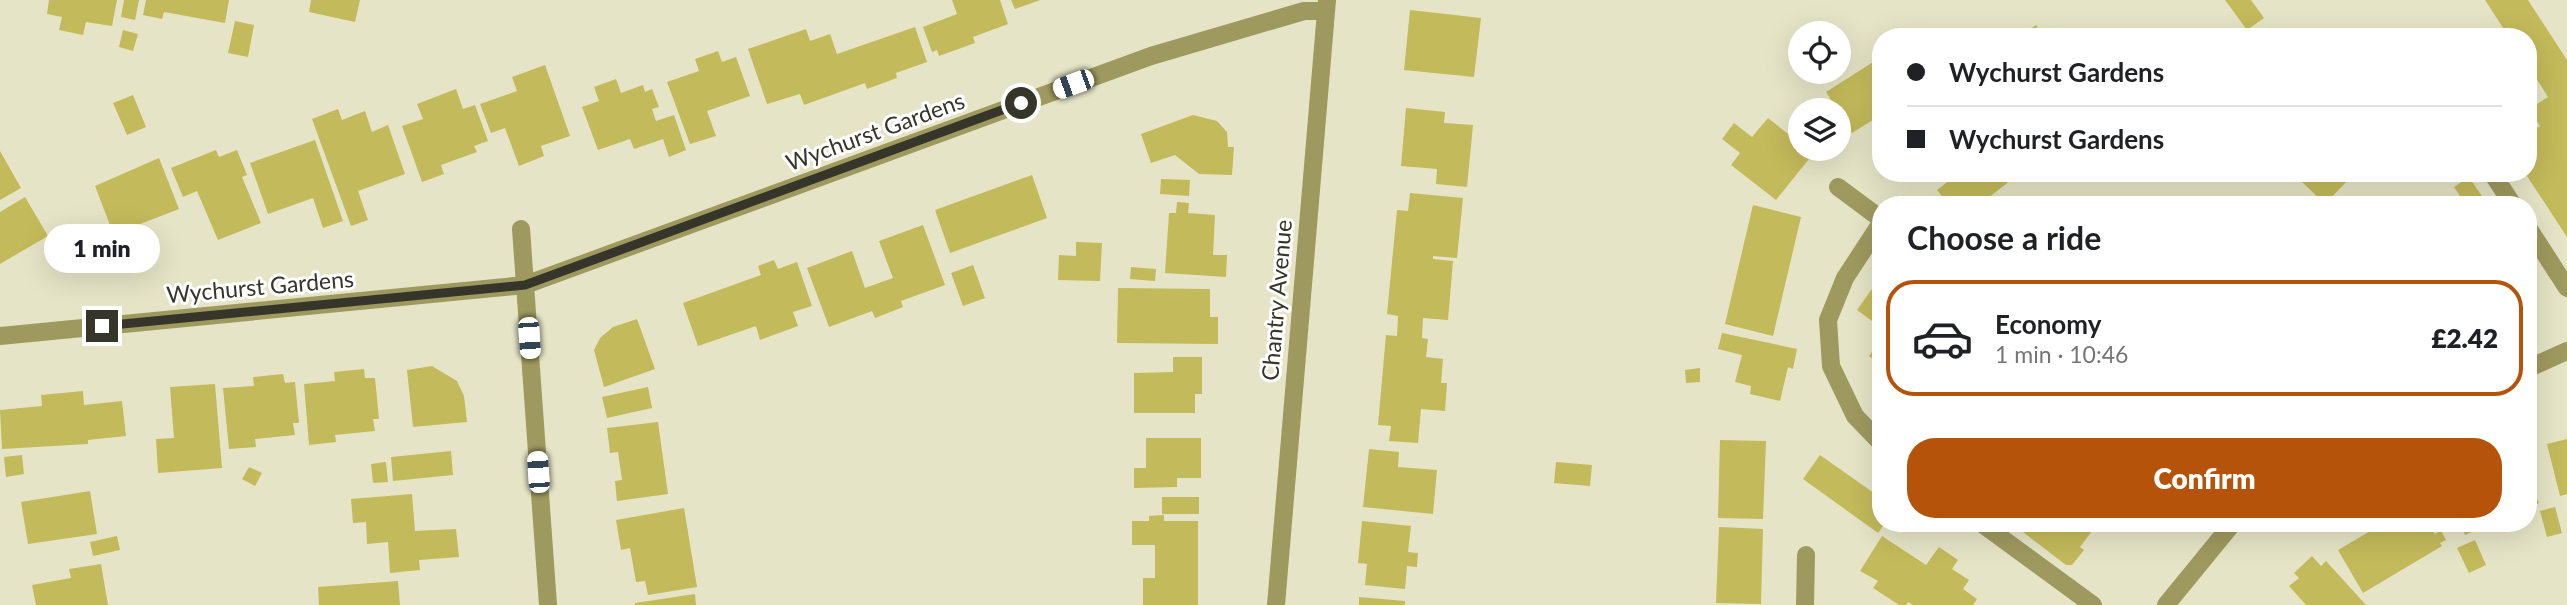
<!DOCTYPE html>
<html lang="en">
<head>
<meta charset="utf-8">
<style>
  body { margin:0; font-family:Lato,sans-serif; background:#f2f2f2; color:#202124; height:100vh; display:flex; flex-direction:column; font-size:26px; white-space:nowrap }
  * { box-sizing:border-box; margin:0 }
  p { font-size:23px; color:#757577 }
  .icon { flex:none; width:38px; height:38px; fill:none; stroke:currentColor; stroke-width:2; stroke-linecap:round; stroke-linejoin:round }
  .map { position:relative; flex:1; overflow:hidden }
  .side { position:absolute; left:1872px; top:196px; width:665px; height:336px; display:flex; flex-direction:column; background:#fff; border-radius:28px; box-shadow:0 7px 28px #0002 }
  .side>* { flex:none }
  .guide { position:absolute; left:1872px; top:28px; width:665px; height:154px; border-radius:28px; box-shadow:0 7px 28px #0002; display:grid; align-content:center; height:154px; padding:0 35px; background:#fff }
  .buttons { position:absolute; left:1788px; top:21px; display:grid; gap:14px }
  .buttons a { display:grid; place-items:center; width:63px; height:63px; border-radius:50%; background:#fff; box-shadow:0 7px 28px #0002; font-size:35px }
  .end { position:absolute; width:32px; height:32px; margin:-16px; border:9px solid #363529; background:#fff; box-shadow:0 0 0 4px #fff }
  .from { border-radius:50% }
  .bubble { position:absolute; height:49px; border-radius:24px; background:#fff; box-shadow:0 7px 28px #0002; font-size:23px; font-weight:800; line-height:49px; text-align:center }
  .car { position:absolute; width:21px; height:42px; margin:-21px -10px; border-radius:9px; box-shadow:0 0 5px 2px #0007; background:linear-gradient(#fff 24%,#345 0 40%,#fff 0 76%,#345 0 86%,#fff 0) }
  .guide b { display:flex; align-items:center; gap:24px; height:66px; font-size:26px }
  .guide b+b { border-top:2px solid #e0e0e0 }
  .guide i { width:18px; height:18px; background:#202124 }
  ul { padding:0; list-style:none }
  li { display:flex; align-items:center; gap:21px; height:116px; margin:0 14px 10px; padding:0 21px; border:4px solid #e0e0e0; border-radius:28px }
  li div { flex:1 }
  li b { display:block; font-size:26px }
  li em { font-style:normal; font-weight:800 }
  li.current { border-color:#b45309 }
  li>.icon { width:63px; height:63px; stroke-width:1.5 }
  h2 { padding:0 35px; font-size:32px; line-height:84px }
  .primary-button { display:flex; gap:14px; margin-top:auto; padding:14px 35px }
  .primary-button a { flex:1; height:80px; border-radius:28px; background:#b45309; color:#fff; font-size:28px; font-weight:800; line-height:80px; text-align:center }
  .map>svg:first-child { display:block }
  .building { fill:#c3ba5b }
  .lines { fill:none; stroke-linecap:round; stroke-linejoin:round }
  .lane { stroke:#9e995e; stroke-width:18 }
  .street { stroke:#9e995e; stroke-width:18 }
  .route { stroke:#363529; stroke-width:9 }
  .labels { text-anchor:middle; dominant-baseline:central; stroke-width:6; stroke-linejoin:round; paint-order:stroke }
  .street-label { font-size:23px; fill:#363529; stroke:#fff }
</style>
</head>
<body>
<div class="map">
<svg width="2567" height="605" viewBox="0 0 2567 605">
  <rect width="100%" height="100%" fill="#e6e4c6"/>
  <path class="building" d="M49 0H117L112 26 86 22 83 35 59 30 62 17 47 14Z
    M124 0H139L135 20 121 17Z
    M146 0H229L225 23 164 12 162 19 143 15Z
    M311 0H360L355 22 309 12Z
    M952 0H1000L1008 24 973 37 975 43 939 56 937 50 932 52 923 27 957 14Z
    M1011 0H1040L1015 9Z
    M2225 0H2251L2264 18 2247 30Z
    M2485 0H2528L2567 60V237L2525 173H2529V163L2536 158 2529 147V133L2540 126 2529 109 2548 97 2529 67V37H2509Z
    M1410 10 1481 18 1474 77 1404 70Z
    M235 21 254 25 248 57 228 53Z
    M2036 25 2043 37H2018Z
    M915 27 927 62 896 73 897 78 867 89 865 83 804 105 800 94 767 104 748 49 806 29 810 41 830 34 837 54Z
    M123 30 138 34 133 51 119 47Z
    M718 51 722 62 736 57 750 96 707 111 716 136 690 144 667 82 699 71 695 59Z
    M1881 57V115L1852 133 1826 92Z
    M545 65 570 136 541 146 544 156 519 166 505 128 491 133 480 104 517 91 512 77Z
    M616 79 621 93 643 85 645 92 652 89 659 107 652 109 656 121 674 115 686 150 669 157 663 139 634 149 630 139 598 150 582 107 599 101 594 87Z
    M456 89 463 109 475 105 488 141 474 146 477 152 441 165 444 174 422 182 402 126 423 119 417 104Z
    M133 95 146 127 127 135 113 103Z
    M1406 108 1445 112 1444 123 1473 125 1467 187 1436 184 1437 169 1401 166Z
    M338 109 342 120 365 111 372 132 388 125 405 174 358 191 368 220 351 226 312 119Z
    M1193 115 1217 121 1227 132 1228 147H1234L1232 175 1199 174 1175 155 1151 163 1141 134Z
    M1768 118 1801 144V149L1813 154 1776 200 1731 165 1740 153 1722 139 1734 123 1752 137Z
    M1801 124V139L1794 132Z
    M315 140 343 221 323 228 313 198 268 214 250 163Z
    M216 150 219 157 237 150 247 175 242 177 261 223 218 240 197 191 183 197 171 168Z
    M0 151 21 188 0 200Z
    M159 158 179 209 135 226 145 251 123 259 95 186Z
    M1959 173H2020L1979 205H1949L1937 190Z
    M2307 173H2343L2349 179 2325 204 2300 180Z
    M1032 175 1047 218 950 253 935 210Z
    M2469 177 2488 205H2466L2454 187Z
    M1161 179 1190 180 1189 196 1160 194Z
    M1410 193 1463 198 1457 258 1433 256V259L1453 261 1448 320 1423 318 1422 338 1428 339 1426 357 1443 359 1441 383H1447L1445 411 1421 409 1418 443 1389 441 1391 426 1378 425 1386 335 1397 336 1398 316 1387 314 1397 210 1408 211Z
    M25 197 48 236 0 264V212Z
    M1177 202 1189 203 1188 213 1215 215 1213 255H1227L1226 277 1165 273 1169 213H1176Z
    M1753 205 1801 217 1773 336 1725 324Z
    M75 225 89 260 71 267 57 232Z
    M923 225 945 285 901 301 903 307 888 313 875 318 872 311 829 327 807 268 852 251 865 288 893 278 879 241Z
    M1076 242 1102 243 1100 281 1058 280 1059 255 1076 256Z
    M774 260 778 269 797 262 812 306 793 312 798 326 760 340 756 326 698 346 683 303 761 275 758 266Z
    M973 265 985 298 963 306 951 273Z
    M1131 267 1156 269 1155 281 1130 279Z
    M1881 276V338L1874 333 1879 326 1857 310Z
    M1118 288 1210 289V317H1218V344L1117 343Z
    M637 319 655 369 604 387 594 350 600 338 613 327Z
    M1722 333 1797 349 1793 369 1788 367 1780 401 1750 394 1751 386 1735 382 1742 355 1718 349Z
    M1881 340V365L1869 356Z
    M1173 357H1202V394H1195V413H1134V373L1173 372Z
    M432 366 457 381 464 396 467 422 413 427 407 370Z
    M1700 368V382L1686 383 1685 370Z
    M364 369 365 378H375L379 419H373L375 431 335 435 336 442 309 445 304 384 335 381 334 372Z
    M283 374 285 383 295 382 299 423H293L295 435 255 439 256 447 229 449 223 388 254 386 253 377Z
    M215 384 222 468 158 473 156 439 174 438 170 387Z
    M648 387 652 408 607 418 602 397Z
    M83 391 84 405 122 401 126 436 88 440V444L2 449 0 410 42 406 41 395Z
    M658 422 668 494 617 501 615 481 622 480 618 452 610 453 607 428Z
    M1146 438H1201V478H1177V487L1134 488V468H1146Z
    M2567 439V494L2560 496 2547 444Z
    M1720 440 1766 441 1763 519 1718 518Z
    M1369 449 1399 452 1398 467 1437 470 1433 514 1363 507Z
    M451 451 453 475 393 481 391 457Z
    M22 455 24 474 6 477 4 457Z
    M1820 455 1881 498V523H1885L1878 533 1803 479Z
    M386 462 388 482 373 483 371 464Z
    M1556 462 1592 465 1590 486 1554 483Z
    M249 467 262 473 255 486 242 479Z
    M2529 480 2539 503 2529 508Z
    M90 491 97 534 28 544 21 502Z
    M412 494 415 531 456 529 459 557 419 560 420 570 390 573 388 542 367 544 366 522 353 523 351 499Z
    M1162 497H1199V514H1162Z
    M2555 507 2562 533 2547 537 2540 511Z
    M684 508 697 587 648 595 645 581 636 582 630 548 621 550 616 520Z
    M1164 515V521H1198V605H1143V578H1155V545H1132V521H1149V516Z
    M1362 521 1411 526 1408 552 1418 553 1417 567 1407 566 1405 589 1365 585 1367 564 1358 563Z
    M2011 523H2098L2080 547 2084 550 2072 565H2066Z
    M2384 523H2429L2435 534 2441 530 2446 540 2440 543 2442 546 2363 593 2338 550Z
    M2460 523H2493L2465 535Z
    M2500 523H2521L2504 531Z
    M1719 527 1763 529 1761 604 1716 603Z
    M117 536 120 550 93 556 90 542Z
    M1882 536 1926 565 1939 547 1958 560 1952 569 1969 580 1963 589 1977 599 1973 605H1913L1908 602 1906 605H1899L1873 588 1878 581 1860 571Z
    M2475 540 2486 565 2469 573 2457 548Z
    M2312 556 2321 566 2326 561 2366 605H2306L2289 586 2299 578 2294 573Z
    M101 564 108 605H36L32 585 71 578 69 569Z
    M398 581 400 605H319L318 587Z
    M695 594 696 605H635V603Z
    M1359 597 1405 601V605H1359Z"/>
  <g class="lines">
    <path class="lane" d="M2492 173 2513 205
      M2529 229 2567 288"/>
    <path class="street" d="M1838 187 1881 219
      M1881 223 1845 278 1828 320 1831 366 1855 416 1881 443
      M521 229 548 605
      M0 336 525 285 1151 56 1304 11H1325
      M2529 368 2567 351
      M1981 523 2093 605
      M1276 605 1327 0
      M1805 605 1806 555
      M2166 605 2233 523"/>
  </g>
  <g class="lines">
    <path class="route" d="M102 326 525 285 1021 103"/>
  </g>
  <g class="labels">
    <g class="street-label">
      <text transform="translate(875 131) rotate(-20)">Wychurst Gardens</text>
      <text transform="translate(260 286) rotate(-5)">Wychurst Gardens</text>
      <text transform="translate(1276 300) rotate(-85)">Chantry Avenue</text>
    </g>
  </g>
</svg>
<div class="buttons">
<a><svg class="icon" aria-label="locate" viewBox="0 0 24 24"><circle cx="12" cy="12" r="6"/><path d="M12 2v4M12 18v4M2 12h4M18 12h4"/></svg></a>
<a><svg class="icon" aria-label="layers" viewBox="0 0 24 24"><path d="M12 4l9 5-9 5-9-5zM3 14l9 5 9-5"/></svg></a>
</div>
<i class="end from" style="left:1021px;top:103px"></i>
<i class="end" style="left:102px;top:326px"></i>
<div class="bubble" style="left:44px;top:224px;width:116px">1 min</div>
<i class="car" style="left:1073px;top:84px;rotate:250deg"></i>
<i class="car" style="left:529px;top:338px;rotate:176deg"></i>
<i class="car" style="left:538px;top:472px;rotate:356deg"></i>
<div class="guide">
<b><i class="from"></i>Wychurst Gardens</b>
<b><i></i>Wychurst Gardens</b>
</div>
<section class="side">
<h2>Choose a ride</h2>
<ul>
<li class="current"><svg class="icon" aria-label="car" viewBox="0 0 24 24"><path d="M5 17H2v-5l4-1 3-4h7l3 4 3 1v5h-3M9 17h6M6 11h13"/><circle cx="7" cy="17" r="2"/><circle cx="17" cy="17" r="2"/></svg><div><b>Economy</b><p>1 min · 10:46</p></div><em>£2.42</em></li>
</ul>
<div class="primary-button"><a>Confirm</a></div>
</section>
</div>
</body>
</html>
